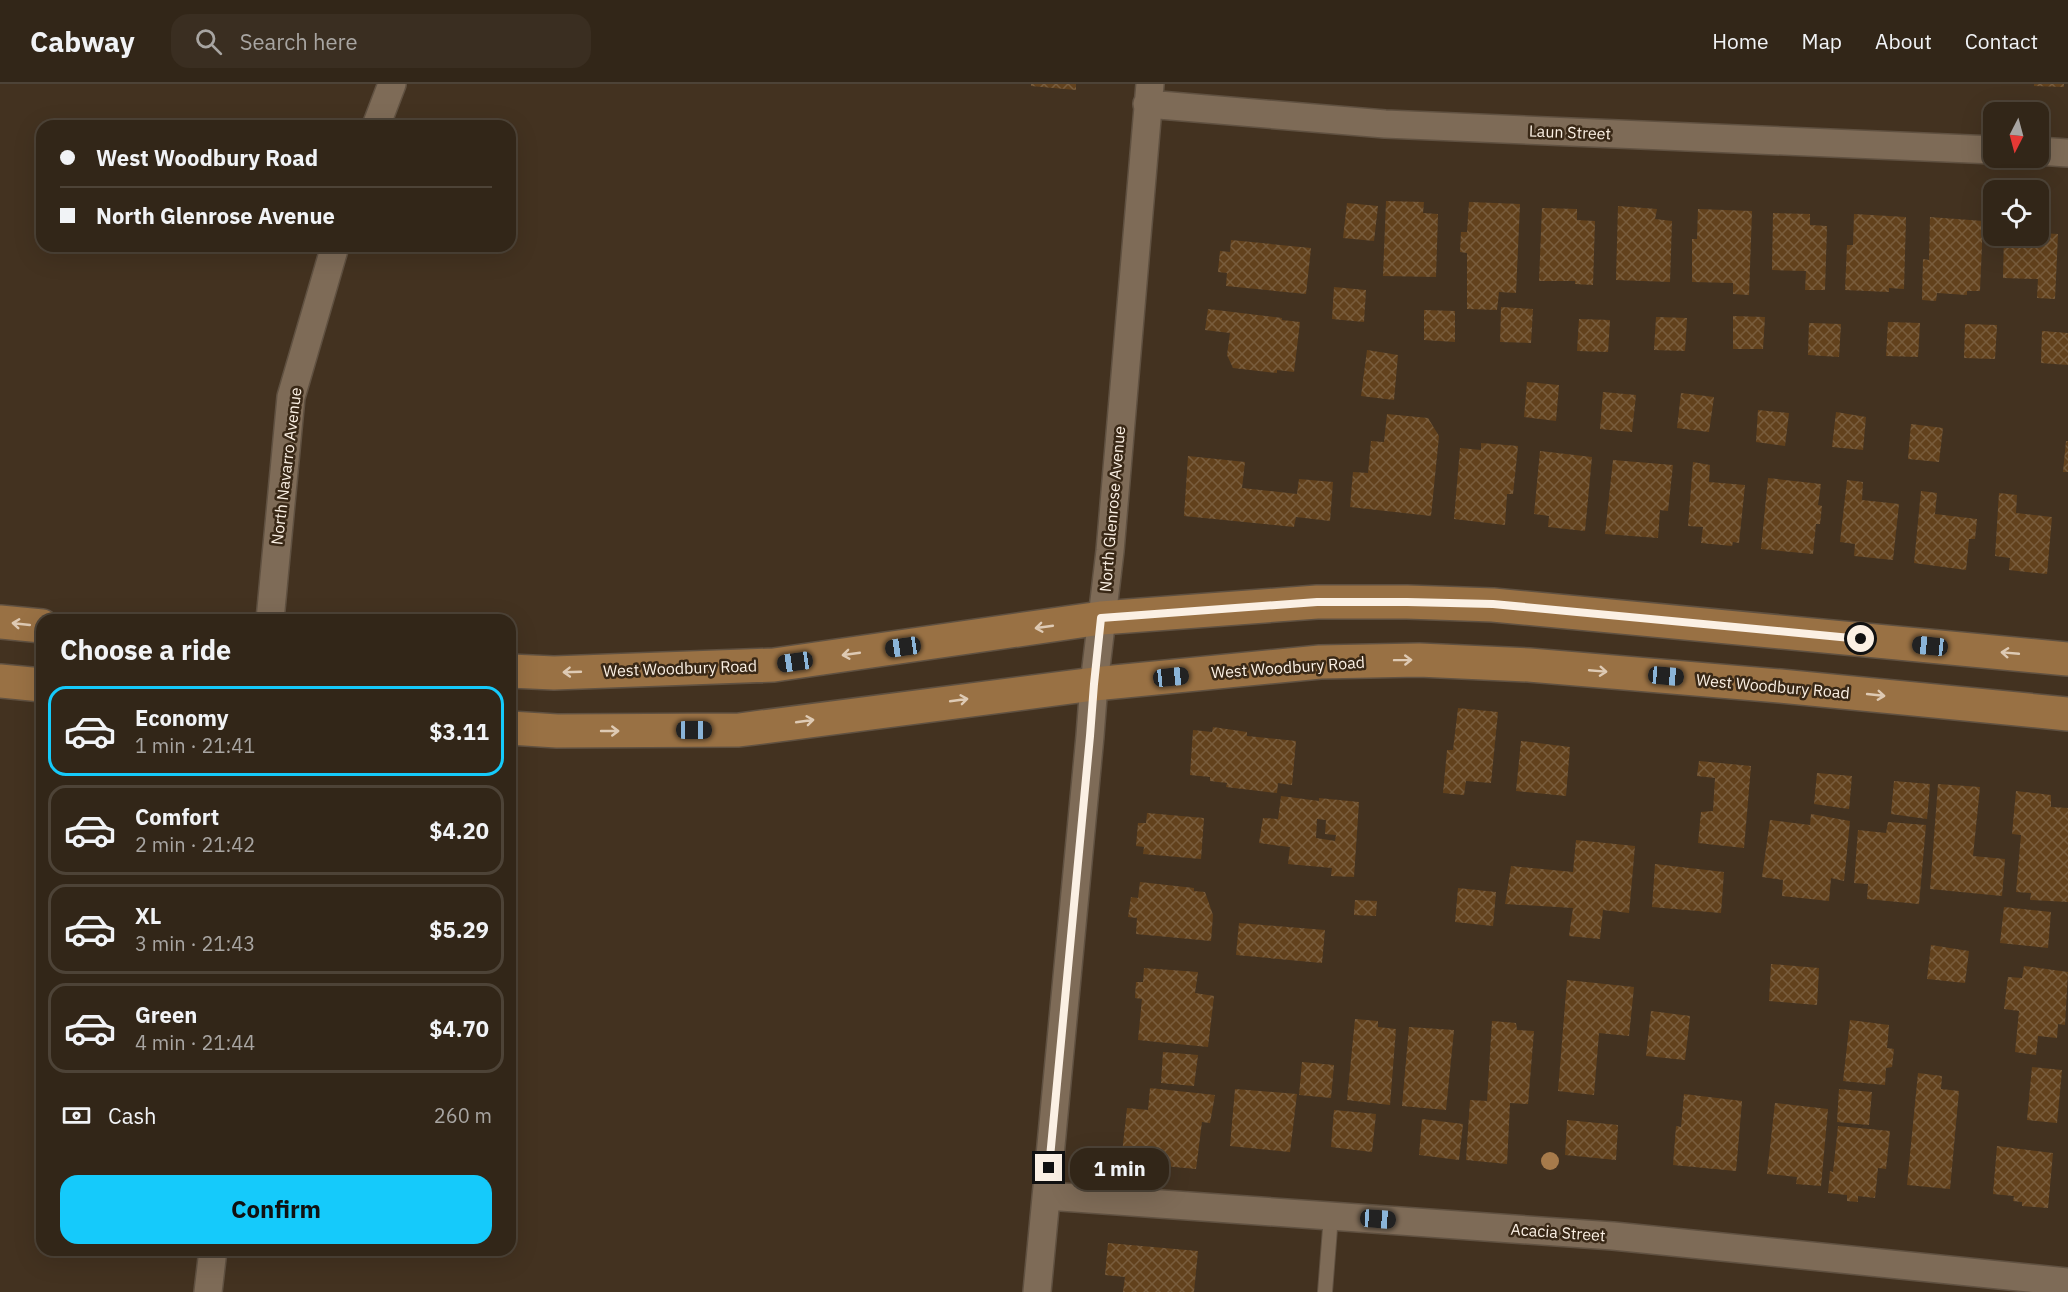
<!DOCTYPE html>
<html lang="en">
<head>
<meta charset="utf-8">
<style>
  body { margin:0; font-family:"IBM Plex Sans",sans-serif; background:#3a2e21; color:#f1f3f6; height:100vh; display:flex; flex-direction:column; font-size:22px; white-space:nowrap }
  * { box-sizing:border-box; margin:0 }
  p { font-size:20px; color:#a8a5a2 }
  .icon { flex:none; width:33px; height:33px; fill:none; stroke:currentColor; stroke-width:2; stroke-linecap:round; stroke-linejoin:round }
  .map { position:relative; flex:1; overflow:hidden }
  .sheet { position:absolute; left:36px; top:530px; width:480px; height:642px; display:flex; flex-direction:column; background:#322618; border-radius:18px; box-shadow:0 6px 24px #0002,0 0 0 2px #4d4337 }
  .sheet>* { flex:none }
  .top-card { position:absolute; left:36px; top:36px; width:480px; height:132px; border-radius:18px; box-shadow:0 6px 24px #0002,0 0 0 2px #4d4337; display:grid; align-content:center; height:132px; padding:0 24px; background:#322618 }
  .needle { width:39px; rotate:186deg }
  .tools { position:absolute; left:1983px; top:18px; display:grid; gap:12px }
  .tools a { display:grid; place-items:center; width:66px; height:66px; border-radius:12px; background:#322618; box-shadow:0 6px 24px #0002,0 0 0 2px #4d4337; font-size:30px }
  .end { position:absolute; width:27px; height:27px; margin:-14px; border:8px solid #fbf0e4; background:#111; box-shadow:0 0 0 3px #111 }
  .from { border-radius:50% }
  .bubble { position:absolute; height:42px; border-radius:18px; background:#322618; box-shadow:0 6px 24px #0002,0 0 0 2px #4d4337; font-size:20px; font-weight:800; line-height:42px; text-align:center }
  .car { position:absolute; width:18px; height:36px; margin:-18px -9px; border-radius:8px; box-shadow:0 0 4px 2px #0007; background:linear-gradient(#222 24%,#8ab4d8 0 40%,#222 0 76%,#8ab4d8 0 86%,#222 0) }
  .top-card b { display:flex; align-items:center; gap:21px; height:57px; font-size:22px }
  .top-card b+b { border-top:2px solid #4d4337 }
  .top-card i { width:15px; height:15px; background:#f1f3f6 }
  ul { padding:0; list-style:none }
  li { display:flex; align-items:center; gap:18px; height:90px; margin:0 12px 9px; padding:0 12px; border:3px solid #4d4337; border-radius:18px }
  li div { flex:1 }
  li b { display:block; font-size:22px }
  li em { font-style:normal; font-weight:800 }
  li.on { border-color:#15cafb }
  li>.icon { width:54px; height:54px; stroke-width:1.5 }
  h2 { padding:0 24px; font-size:27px; line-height:72px }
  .pay { display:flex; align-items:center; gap:15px; height:66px; padding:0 24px; font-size:22px }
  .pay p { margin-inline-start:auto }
  .button { display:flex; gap:12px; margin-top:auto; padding:12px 24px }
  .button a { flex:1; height:69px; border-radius:18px; background:#15cafb; color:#111; font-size:24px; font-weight:800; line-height:69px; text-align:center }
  header { display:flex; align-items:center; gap:36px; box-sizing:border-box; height:84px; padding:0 30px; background:#322618; border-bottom:2px solid #4d4337 }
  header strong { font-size:28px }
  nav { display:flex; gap:33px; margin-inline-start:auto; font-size:21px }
  .search { width:420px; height:54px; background:#3a2e21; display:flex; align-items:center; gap:15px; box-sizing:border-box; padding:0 21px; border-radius:18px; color:#a8a5a2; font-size:22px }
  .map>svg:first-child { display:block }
  .building { fill:url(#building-cross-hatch); fill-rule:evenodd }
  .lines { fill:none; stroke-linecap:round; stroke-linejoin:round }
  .lane-casing { stroke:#605141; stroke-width:16 }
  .street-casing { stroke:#605141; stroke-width:30 }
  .primary-casing { stroke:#605141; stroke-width:36 }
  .lane { stroke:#7e6b57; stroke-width:14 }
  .street { stroke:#7e6b57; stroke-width:27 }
  .primary { stroke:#997144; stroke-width:33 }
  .tree { fill:#a77b4b }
  .oneway { stroke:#decab4 }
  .route { stroke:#fbf0e4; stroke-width:8 }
  .labels { text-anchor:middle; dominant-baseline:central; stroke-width:5; stroke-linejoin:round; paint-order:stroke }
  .street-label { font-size:16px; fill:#fbf0e4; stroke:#392816 }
</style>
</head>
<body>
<header>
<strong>Cabway</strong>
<div class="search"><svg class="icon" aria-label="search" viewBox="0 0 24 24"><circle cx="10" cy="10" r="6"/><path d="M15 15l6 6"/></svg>Search here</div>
<nav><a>Home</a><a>Map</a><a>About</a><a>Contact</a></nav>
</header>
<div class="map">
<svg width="2068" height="1208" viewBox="0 0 2068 1208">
  <defs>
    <pattern id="building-cross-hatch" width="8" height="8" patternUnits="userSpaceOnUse" patternTransform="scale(1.5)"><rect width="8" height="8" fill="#62411c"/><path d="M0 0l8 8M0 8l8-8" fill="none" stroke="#795d3d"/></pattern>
  </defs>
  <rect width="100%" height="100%" fill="#433220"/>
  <path class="building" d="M1031 0H1076V6L1031 2Z
    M2034 0H2064V3L2034 2Z
    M1386 117 1424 118 1423 129 1438 130 1436 193 1383 192Z
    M1469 118 1520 120 1516 209 1499 208 1497 226 1467 225V169L1460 168 1461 148H1467Z
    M1347 119 1378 122 1374 157 1343 154Z
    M1618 122 1657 125 1655 135 1672 137 1670 198 1616 196Z
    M1542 124 1577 125V136L1595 137 1593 201 1575 200V197H1539Z
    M1698 125 1752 127 1749 211 1733 210V199L1692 198V155H1697Z
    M1773 129 1810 130V141L1827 142 1825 206H1805L1806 187 1772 186Z
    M1854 130 1906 133 1904 205 1889 204V208L1845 206 1847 161H1853Z
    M1930 133 1983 137 1980 207H1967V211L1937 209 1936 217 1922 216 1923 175 1929 176Z
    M2038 139H2042L2041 149 2058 150 2055 215 2037 214 2038 195 2003 194 2004 152H2038Z
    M1231 156 1311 164 1306 210 1226 202 1227 189 1218 188 1220 167 1230 168Z
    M1334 203 1366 206 1364 238 1332 235Z
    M1501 223 1533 225 1531 259 1500 258Z
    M1208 225 1282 234V236L1300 238 1294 288 1277 286V289L1233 284 1227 271 1230 249 1205 246Z
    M1424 226 1455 227V258L1424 256Z
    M1733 232 1765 233 1763 265H1733Z
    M1656 233 1687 234 1685 267 1654 266Z
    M1579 235 1610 236 1608 268 1577 267Z
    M1888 238 1920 239 1918 273 1886 272Z
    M1809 239 1841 240 1839 273 1808 271Z
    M1965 240 1997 241 1995 275 1964 274Z
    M2042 247 2068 249V281L2041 279Z
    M1367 266 1398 271 1394 316 1361 312Z
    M1527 298 1559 301 1556 337 1524 333Z
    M1603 308 1636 311 1632 348 1600 345Z
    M1681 309 1714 313 1709 348 1677 344Z
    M1758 326 1789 329 1785 362 1756 358Z
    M1836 328 1866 333 1863 366 1832 363Z
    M1387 330 1428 334 1439 352 1431 432 1350 423 1353 388 1368 389 1371 357 1384 358Z
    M1911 340 1943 344 1939 378 1908 375Z
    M2066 357H2068V388H2063Z
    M1481 359 1518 362 1513 410H1507L1505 441 1454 435 1460 364 1481 366Z
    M1540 367 1592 373 1585 447 1548 443 1549 432 1534 430Z
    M1188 372 1245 378 1242 404 1297 410 1299 395 1333 398 1330 437 1296 433 1294 443 1184 432Z
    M1613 376 1673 381 1668 427 1660 426 1658 454 1605 450Z
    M1693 378 1710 381 1709 398 1745 401 1739 459 1733 458 1732 462 1701 459 1703 443 1688 442Z
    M1768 394 1821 400 1818 421 1822 422 1820 440H1816L1813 470 1761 465Z
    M1847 396 1863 398 1862 416 1899 420 1893 476 1854 472 1855 460 1840 458Z
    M1921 407 1937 409 1935 430 1977 435 1975 455H1969L1966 486 1914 479Z
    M1999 409 2017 411 2016 429 2052 433 2047 490 2009 486 2010 474 1995 472Z
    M1458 624 1498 628 1491 699 1466 697 1464 711 1443 709 1447 666H1453Z
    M1213 643 1247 648V652L1296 657 1292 701 1278 699 1277 709 1226 703 1227 699 1210 697V693L1190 691 1193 646 1212 648Z
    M1521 657 1570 663 1566 712 1516 707Z
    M1699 677 1751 682 1744 764 1698 759 1701 728 1713 727 1715 694 1697 692Z
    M1817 689 1852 692 1849 725 1814 720Z
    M1894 697 1930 700 1927 735 1891 730Z
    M1938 700 1980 703 1973 772 2005 775 2002 812 1930 805Z
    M2016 707 2051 711V723L2068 724V818L2030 816 2031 809 2016 808 2021 751 2012 750Z
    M1281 712 1319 717V714L1359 718 1354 793 1331 792 1332 784 1288 780 1290 763 1259 759 1263 734 1278 735ZM1317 735 1326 736 1325 750 1336 751 1335 757 1316 754Z
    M1147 729 1204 734 1201 775 1143 770 1144 763 1136 762 1138 739H1146Z
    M1811 730 1850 737 1844 797 1831 794 1829 817 1782 812 1783 796 1762 793 1770 736 1810 741Z
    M1888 738 1926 741 1919 820 1867 815 1868 800 1854 799 1858 746 1886 749Z
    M1576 756 1635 762 1629 829 1603 826 1600 855 1569 852 1573 824 1505 820 1511 782 1573 788Z
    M1655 780 1724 788 1721 829 1652 823Z
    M1140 798 1194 804V807L1205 808 1213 831 1211 857 1136 850 1137 834 1128 833 1131 813 1138 814Z
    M1458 804 1496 808 1493 842 1455 838Z
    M1355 816 1377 817 1376 832 1354 831Z
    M2004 823 2051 828 2048 864 2000 859Z
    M1239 839 1325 846 1322 879 1236 871Z
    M1931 861 1969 867 1965 899 1927 895Z
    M1771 880 1819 884 1817 921 1769 917Z
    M2024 882 2068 888 2065 941 2058 940 2057 954 2038 952 2036 971 2015 968 2019 927 2004 925 2008 893 2022 894Z
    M1144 884 1198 888 1195 909 1214 912 1208 963 1138 956 1142 915 1135 914 1136 898H1143Z
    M1567 896 1634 903 1629 952 1599 949 1594 1011 1558 1007Z
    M1651 927 1690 932 1685 976 1646 972Z
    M1355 935 1378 937V943L1396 945 1390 1021 1347 1016Z
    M1850 936 1889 941 1887 964 1894 965 1892 983 1886 984 1885 1001 1843 997Z
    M1492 937 1516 939 1517 946 1534 947 1528 1020 1510 1019 1507 1080 1466 1076 1470 1016 1487 1017Z
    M1409 943 1454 946 1446 1026 1402 1022Z
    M1163 968 1198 971 1194 1002 1161 999Z
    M1302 978 1334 981 1331 1014 1299 1011Z
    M2032 983 2062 986 2057 1039 2027 1036Z
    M1918 989 1942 992 1941 1005 1959 1007 1950 1105 1907 1101Z
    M1150 1004 1215 1011 1210 1039 1202 1038 1196 1085 1121 1078 1127 1024 1148 1026Z
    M1235 1005 1297 1010 1290 1068 1230 1062Z
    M1839 1005 1872 1008 1869 1041 1837 1038Z
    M1684 1010 1742 1017 1736 1087 1673 1081 1676 1042 1681 1043Z
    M1775 1019 1828 1025 1821 1102 1796 1100 1797 1093 1767 1090Z
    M1334 1026 1376 1030 1372 1068 1331 1063Z
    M1422 1035 1463 1040 1459 1076 1419 1071Z
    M1567 1036 1618 1041 1616 1076 1565 1071Z
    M1838 1042 1890 1047 1886 1085 1878 1084 1875 1114 1858 1112V1118L1847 1117V1111L1828 1109 1830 1087 1833 1088Z
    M1997 1062 2053 1069 2048 1124 2022 1122V1118L2013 1117 2014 1112 1993 1110Z
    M1108 1159 1198 1167 1194 1208H1123L1125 1193 1105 1191Z"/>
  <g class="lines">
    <g class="lane-casing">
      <path id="lane" d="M1325 1208 1331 1132"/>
    </g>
    <g class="street-casing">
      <path id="street" d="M1147 20 1385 40 1994 66
        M376 42 392 0
        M2038 67 2068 69
        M270 536 291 313 335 162
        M1047 1112 1613 1152 2068 1198
        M208 1208 213 1166
        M1037 1208 1090 652 1094 600 1110 467 1150 0"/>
    </g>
    <g class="primary-casing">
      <path id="primary" d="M0 538 42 542
        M510 587 554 589 774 581 1101 534 1317 518H1407L1493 521 2068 575
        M0 597 42 601
        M510 644 557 647 739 646 1094 600 1320 578 1419 576 1529 581 1780 602 2068 630"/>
    </g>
    <use href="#lane" class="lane"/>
    <use href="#street" class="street"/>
    <use href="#primary" class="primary"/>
  </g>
  <circle class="tree" cx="1550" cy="1077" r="9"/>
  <defs><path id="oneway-shaft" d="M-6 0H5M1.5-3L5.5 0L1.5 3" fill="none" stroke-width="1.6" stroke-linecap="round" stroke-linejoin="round" transform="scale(1.5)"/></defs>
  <g class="oneway">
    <use href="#oneway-shaft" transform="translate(21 540) rotate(-174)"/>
    <use href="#oneway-shaft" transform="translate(1044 543) rotate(172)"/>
    <use href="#oneway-shaft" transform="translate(2010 569) rotate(-175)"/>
    <use href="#oneway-shaft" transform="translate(851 570) rotate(172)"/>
    <use href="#oneway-shaft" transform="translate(1403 576) rotate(-1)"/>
    <use href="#oneway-shaft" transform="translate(1598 587) rotate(5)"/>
    <use href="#oneway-shaft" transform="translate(572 588) rotate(178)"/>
    <use href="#oneway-shaft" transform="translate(1876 611) rotate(6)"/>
    <use href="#oneway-shaft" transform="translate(959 616) rotate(-8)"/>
    <use href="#oneway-shaft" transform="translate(805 637) rotate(-8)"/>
    <use href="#oneway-shaft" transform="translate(610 647)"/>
  </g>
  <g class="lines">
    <path class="route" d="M1049 1084 1090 652 1094 600 1101 534 1317 518H1407L1493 520 1861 555"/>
  </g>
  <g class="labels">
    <g class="street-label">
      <text transform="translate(1570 48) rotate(2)">Laun Street</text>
      <text transform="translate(286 382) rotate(-83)">North Navarro Avenue</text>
      <text transform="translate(1112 425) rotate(-85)">North Glenrose Avenue</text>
      <text transform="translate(1288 583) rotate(-4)">West Woodbury Road</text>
      <text transform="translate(680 584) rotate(-2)">West Woodbury Road</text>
      <text transform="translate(1773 602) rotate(5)">West Woodbury Road</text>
      <text transform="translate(1558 1148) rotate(4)">Acacia Street</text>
    </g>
  </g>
</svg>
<div class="tools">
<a><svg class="needle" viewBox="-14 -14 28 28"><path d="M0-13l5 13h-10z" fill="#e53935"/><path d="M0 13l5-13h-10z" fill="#a8a5a2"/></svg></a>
<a><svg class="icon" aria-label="locate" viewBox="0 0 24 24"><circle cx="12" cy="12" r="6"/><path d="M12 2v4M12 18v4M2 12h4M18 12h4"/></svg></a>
</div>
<i class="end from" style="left:1861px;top:555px"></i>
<i class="end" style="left:1049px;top:1084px"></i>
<div class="bubble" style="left:1070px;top:1064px;width:99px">1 min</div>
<i class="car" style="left:1930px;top:562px;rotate:276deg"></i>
<i class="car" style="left:903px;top:563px;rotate:262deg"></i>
<i class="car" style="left:795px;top:578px;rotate:262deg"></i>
<i class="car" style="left:1666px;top:592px;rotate:95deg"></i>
<i class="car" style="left:1171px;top:593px;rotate:84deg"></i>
<i class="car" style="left:694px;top:646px;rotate:90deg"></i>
<i class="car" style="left:1378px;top:1135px;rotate:94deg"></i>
<div class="top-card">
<b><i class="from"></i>West Woodbury Road</b>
<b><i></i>North Glenrose Avenue</b>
</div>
<section class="sheet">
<h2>Choose a ride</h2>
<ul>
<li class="on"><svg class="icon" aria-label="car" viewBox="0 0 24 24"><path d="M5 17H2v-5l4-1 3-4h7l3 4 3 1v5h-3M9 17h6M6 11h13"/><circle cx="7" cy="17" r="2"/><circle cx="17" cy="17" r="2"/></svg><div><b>Economy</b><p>1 min · 21:41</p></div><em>$3.11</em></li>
<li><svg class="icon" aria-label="car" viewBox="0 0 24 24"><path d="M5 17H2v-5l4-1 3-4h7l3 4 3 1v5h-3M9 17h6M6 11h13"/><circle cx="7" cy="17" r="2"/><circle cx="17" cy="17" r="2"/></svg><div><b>Comfort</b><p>2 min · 21:42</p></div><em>$4.20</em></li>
<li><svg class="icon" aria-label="car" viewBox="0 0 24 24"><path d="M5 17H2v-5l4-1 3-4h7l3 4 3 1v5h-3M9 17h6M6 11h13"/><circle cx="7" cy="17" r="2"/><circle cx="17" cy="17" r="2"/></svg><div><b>XL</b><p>3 min · 21:43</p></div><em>$5.29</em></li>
<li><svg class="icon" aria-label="car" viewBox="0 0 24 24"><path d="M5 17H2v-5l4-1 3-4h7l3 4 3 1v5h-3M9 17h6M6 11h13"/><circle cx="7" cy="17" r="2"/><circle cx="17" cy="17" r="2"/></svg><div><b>Green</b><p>4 min · 21:44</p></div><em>$4.70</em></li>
</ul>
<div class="pay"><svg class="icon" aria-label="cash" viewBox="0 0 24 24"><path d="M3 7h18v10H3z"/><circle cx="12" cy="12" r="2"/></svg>Cash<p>260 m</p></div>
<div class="button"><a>Confirm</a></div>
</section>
</div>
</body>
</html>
